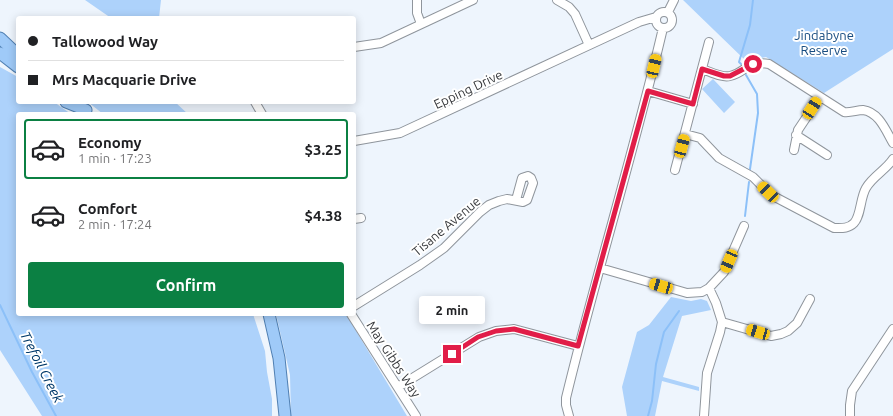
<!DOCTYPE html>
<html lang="en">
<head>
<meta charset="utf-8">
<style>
  body { margin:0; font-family:Ubuntu,sans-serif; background:#f6f6f6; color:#202124; height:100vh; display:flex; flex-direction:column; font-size:15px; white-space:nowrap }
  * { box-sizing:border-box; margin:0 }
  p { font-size:13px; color:#757577 }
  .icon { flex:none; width:22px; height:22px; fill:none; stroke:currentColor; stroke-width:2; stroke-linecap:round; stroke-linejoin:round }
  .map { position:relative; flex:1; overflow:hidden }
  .panel { position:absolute; left:16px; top:112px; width:340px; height:204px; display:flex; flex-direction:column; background:#fff; border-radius:4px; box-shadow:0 2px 10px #0003 }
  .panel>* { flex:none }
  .banner { position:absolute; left:16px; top:16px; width:340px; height:88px; border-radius:4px; box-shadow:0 2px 10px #0003; display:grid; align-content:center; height:88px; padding:0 12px; background:#fff }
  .end { position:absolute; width:18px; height:18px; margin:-9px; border:5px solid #e11d48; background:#fff; box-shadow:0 0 0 2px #fff }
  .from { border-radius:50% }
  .bubble { position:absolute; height:28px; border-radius:4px; background:#fff; box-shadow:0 2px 10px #0003; font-size:13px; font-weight:700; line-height:28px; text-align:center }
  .car { position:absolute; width:12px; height:24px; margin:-12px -6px; border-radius:5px; box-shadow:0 0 3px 1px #0007; background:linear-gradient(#f5c518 24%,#345 0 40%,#f5c518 0 76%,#345 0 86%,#f5c518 0) }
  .banner b { display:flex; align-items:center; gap:14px; height:38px; font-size:15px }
  .banner b+b { border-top:1px solid #e0e0e0 }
  .banner i { width:10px; height:10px; background:#202124 }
  ul { padding:7px 0 0; list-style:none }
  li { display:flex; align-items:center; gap:12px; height:60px; margin:0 8px 6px; padding:0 4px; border:2px solid transparent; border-radius:4px }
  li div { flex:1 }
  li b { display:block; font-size:15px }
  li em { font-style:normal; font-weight:700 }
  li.selected { border-color:#0b8043 }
  li>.icon { width:36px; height:36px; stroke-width:1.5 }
  .primary-button { display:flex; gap:8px; margin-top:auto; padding:8px 12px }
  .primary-button a { flex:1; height:46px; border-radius:4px; background:#0b8043; color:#fff; font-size:16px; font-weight:700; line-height:46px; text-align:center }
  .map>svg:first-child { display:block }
  .green { fill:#add2fb }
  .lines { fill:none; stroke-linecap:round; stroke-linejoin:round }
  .stream { stroke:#8cc0f8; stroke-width:2 }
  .minor-casing { stroke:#8f959c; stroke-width:10 }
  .major-casing { stroke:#5180b3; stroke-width:13 }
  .minor { stroke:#fff; stroke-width:8 }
  .major { stroke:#9fcaf8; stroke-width:11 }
  .route { stroke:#e11d48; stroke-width:5 }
  .labels { text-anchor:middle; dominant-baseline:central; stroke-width:4; stroke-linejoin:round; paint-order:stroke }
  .park-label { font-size:13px; fill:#174c80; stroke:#fff }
  .street-label { font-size:13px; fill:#37393c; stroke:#fff }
  .water-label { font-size:14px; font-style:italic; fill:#00396a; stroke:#fff }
</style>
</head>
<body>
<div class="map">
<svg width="893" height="416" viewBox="0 0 893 416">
  <rect width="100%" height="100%" fill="#eef5fd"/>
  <path class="green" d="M85 0H161L159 18H111Z
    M683 0H893V49L824 93 766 57 746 61Z
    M0 67 18 77V102H54L71 114H18V314H253L265 351 267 372 272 399V416H42L0 350Z
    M713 79 735 102 724 113 702 89Z
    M88 102H175L188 114H103Z
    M671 297 691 301 701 299 707 301 711 310 682 316 663 377 699 387V391L662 381 655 416H627L622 387 637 332 649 325Z
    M276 314H346L407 416H291L290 375Z"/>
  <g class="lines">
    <path class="stream" d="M741 64 739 62 750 25 753 0
      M746 75 757 94 758 113 750 169
      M745 216 749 182
      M0 305 32 372 56 416
      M648 416 652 401 656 364 664 332 679 311"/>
    <g class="minor-casing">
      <path id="minor" d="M417 0V13L421 24
        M557 0 569 7 575 14 589 45
        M656 20a8 8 0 1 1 16 0a8 8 0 1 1-16 0Z
        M668 12 674 0
        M354 47 381 43 473 0
        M702 69C711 72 722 78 730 76 747 72 746 60 769 64L844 112C850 113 857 110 863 110 879 112 886 131 893 143
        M648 91 693 104
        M255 102 262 114
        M685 134 700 138 719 158 753 177 768 192 775 197 834 228C841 228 848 229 854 223 861 216 860 198 866 188 873 176 886 170 893 159
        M796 135 827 155
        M354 141 400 133 639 22 656 17
        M794 150 798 130 820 97
        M675 170 709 42
        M354 219 361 218
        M600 268 687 293 702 292 709 288 724 272 744 226
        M354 306 420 265 444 248 480 212 489 205 499 201 507 199 523 202 527 200 533 183 531 178 528 176 522 178 516 200
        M351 314 416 416
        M722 322 771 336 781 334 788 331 797 323 810 299
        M398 387 479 337 496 331 514 329 578 346
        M569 416 566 405V398C596 274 634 152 663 28
        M704 416 707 373 720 332 722 322 716 303 709 288
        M850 416V405L852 391 893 329"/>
    </g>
    <g class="major-casing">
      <path id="major" d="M0 38 18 55
        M0 53 18 67
        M66 102 86 110
        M269 314 279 358 285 416"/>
    </g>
    <use href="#minor" class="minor"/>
    <use href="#major" class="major"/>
  </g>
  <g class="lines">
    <path class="route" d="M452 354 478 337 496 331 514 329 578 346 648 91 693 104 702 69 724 76H730L753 64"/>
  </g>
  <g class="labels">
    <g class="park-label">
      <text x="824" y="35">Jindabyne<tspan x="824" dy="15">Reserve</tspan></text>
    </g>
    <g class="street-label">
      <text transform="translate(468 89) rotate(-25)">Epping Drive</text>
      <text transform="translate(446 226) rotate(-40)">Tisane Avenue</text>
      <text transform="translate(394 359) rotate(57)">May Gibbs Way</text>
    </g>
    <g class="water-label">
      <text transform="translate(42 367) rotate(63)">Trefoil Creek</text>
    </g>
  </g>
</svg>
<i class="end from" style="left:753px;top:64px"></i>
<i class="end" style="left:452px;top:354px"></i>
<div class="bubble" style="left:419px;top:296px;width:66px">2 min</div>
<i class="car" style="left:654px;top:66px;rotate:13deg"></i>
<i class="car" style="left:812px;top:108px;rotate:33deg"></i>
<i class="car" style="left:682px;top:146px;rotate:15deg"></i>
<i class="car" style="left:768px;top:192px;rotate:314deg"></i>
<i class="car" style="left:729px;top:261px;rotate:203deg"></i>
<i class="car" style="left:661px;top:286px;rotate:286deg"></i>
<i class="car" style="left:758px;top:332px;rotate:286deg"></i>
<div class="banner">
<b><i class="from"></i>Tallowood Way</b>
<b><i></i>Mrs Macquarie Drive</b>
</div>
<section class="panel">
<ul>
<li class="selected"><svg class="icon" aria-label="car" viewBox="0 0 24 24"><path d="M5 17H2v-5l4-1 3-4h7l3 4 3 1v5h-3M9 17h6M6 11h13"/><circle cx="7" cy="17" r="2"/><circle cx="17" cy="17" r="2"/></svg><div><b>Economy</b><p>1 min · 17:23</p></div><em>$3.25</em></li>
<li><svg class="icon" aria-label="car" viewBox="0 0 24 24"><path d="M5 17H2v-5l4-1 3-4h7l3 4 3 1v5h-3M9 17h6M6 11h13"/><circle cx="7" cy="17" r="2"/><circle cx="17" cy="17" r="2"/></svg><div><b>Comfort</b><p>2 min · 17:24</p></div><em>$4.38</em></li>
</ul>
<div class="primary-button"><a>Confirm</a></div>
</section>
</div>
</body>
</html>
